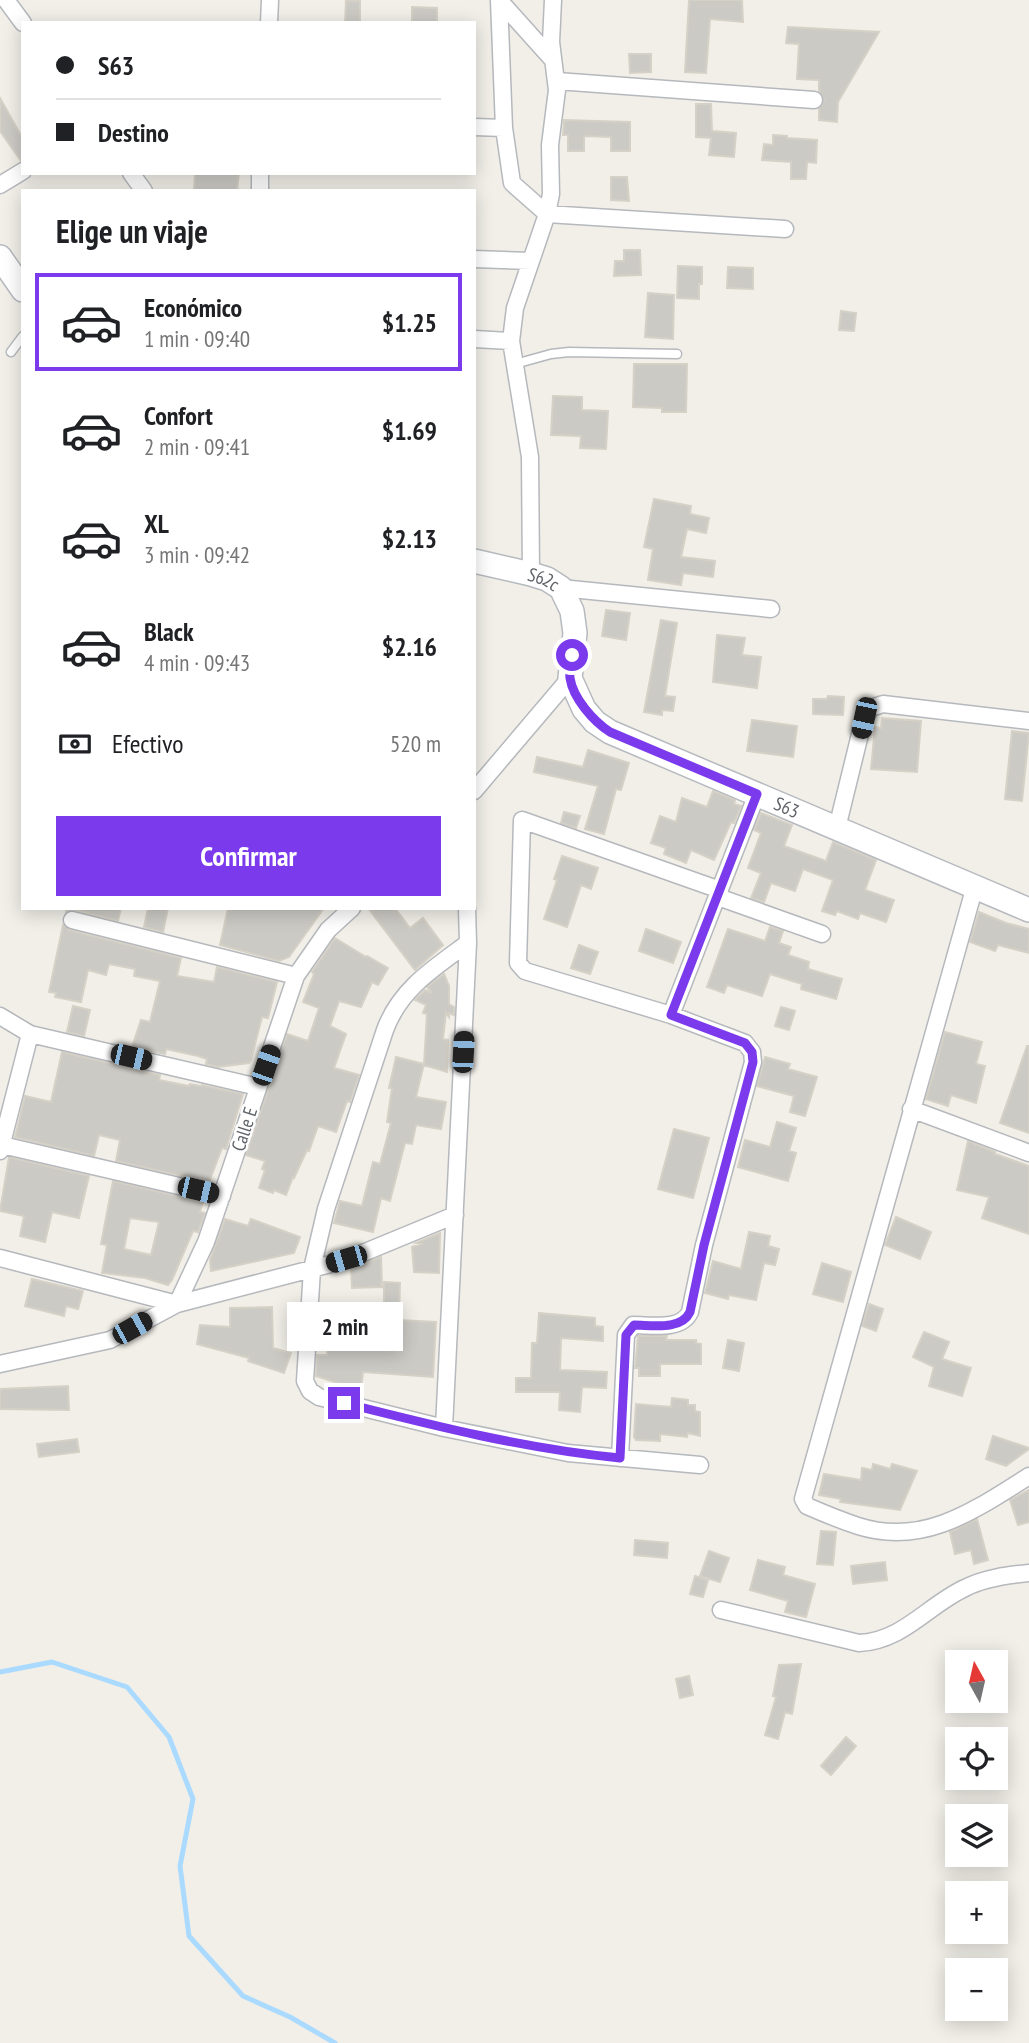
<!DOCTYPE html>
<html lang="es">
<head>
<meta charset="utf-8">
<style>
  body { margin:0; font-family:"PT Sans Narrow",sans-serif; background:#f2f2f2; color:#202124; height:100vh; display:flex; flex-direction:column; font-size:26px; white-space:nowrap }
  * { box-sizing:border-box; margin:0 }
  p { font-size:23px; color:#757577 }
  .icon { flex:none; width:38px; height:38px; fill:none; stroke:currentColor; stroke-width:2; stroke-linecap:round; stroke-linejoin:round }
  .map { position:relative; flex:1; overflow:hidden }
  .drawer { position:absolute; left:21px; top:189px; width:455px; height:721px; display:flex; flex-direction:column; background:#fff; border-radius:0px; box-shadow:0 4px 18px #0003 }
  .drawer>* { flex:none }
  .hud { position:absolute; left:21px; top:21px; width:455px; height:154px; border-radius:0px; box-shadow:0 4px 18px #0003; display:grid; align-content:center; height:154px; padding:0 35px; background:#fff }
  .needle { width:46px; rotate:352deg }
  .tools { position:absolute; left:945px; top:1650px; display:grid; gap:14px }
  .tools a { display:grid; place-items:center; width:63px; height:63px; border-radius:0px; background:#fff; box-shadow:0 4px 18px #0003; font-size:35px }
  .end { position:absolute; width:32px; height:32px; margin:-16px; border:9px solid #7c3aed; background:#fff; box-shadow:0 0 0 4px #fff }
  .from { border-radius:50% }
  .bubble { position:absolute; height:49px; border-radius:0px; background:#fff; box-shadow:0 4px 18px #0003; font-size:23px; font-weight:800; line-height:49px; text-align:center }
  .car { position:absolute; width:21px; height:42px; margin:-21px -10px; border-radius:9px; box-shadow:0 0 5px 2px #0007; background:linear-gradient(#222 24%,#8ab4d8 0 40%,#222 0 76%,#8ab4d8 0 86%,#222 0) }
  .hud b { display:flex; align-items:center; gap:24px; height:66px; font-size:26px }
  .hud b+b { border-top:2px solid #e0e0e0 }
  .hud i { width:18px; height:18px; background:#202124 }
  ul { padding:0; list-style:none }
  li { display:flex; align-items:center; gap:21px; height:98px; margin:0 14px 10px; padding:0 21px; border:4px solid transparent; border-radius:0px }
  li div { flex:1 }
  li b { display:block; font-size:26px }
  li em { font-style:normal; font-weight:800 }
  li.on { border-color:#7c3aed }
  li>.icon { width:63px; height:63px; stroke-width:1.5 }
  h2 { padding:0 35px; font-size:32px; line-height:84px }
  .pay { display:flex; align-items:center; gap:18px; height:77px; padding:0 35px; font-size:26px }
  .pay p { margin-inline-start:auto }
  .cta { display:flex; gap:14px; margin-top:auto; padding:14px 35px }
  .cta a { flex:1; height:80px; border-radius:0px; background:#7c3aed; color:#fff; font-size:28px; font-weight:800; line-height:80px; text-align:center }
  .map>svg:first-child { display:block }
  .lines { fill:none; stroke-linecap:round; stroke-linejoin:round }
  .stream { stroke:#aadaff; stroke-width:5 }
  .building { fill:#cccac5; stroke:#d6d1c6; stroke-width:2; fill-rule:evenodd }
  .service-casing { stroke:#b5b8bc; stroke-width:11 }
  .minor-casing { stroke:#b5b8bc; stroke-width:19 }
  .secondary-casing { stroke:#b6babf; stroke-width:26 }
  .service { stroke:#fff; stroke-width:8 }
  .minor { stroke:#fff; stroke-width:16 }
  .secondary { stroke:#fff; stroke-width:23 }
  .route { stroke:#7c3aed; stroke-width:9 }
  .labels { text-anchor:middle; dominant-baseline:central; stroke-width:5; stroke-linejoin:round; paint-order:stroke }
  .street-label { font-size:19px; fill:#5f6368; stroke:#fff }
</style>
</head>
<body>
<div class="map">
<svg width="1029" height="2043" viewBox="0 0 1029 2043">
  <rect width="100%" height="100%" fill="#f1efe8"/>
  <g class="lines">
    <path class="stream" d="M0 1672 52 1662 127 1687 169 1737 193 1799 180 1866 189 1936 243 1996 290 2017 335 2043"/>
  </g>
  <path class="building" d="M689 0H742L743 22 710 19 706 73 685 72Z
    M346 1H360V23H345Z
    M412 7 437 8V23H412Z
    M788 27 879 32 838 102 837 122 819 120V109L824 100 819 91V80L797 79 799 44 786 43Z
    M629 54H651V72L630 73Z
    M0 98 23 139V161H21L0 131Z
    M696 104H711L712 131 736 133 734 157 709 155 711 138 696 137Z
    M564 120 630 122V151H611V137L584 136V151H568V135H563Z
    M773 135 787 136V138L817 140 816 163 807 162 806 179H791V162L762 160 764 144 773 145Z
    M195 173H239L237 191H194Z
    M611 177H627L629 201 611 200Z
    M624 250H640L641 275 614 276 615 261H624Z
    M678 266 702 267V284H699V299L677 298Z
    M728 267 753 268V289L727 288Z
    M648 293 674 295 673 339 645 337Z
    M841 311 856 313 854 331 839 330Z
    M634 364H687L686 412H662V408L633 407Z
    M553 396 582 397V410L608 411 606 449 580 448 581 436 551 435Z
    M654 499 691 506 690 514 709 518 706 533 687 529 681 557 715 561 713 577 683 573 681 585 648 580 653 549 644 547Z
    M606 610 630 613 626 640 602 636Z
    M661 620 677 623 665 696 675 697 673 711 662 710V715L644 712Z
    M717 635 745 638 742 655 761 657 757 688 713 682Z
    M828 696 844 697 843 715 813 714V699H827Z
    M882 718 921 721 917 772 871 769 875 727 881 728Z
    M752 720 797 726 793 757 747 751Z
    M1012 731 1029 733 1022 801 1005 799Z
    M588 750 629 763 621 790 616 789 604 834 585 829 598 786 534 772 537 757 583 767Z
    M713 791 735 800 734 804 741 806 734 823 731 822 714 860 691 850 686 863 664 854 666 848 651 843 660 816 676 822 682 798 707 807Z
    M564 812 580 816 576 828 561 823Z
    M761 813 792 825 784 846 826 861 833 842 876 860 865 890 894 900 886 922 860 913 858 919 837 911 835 915 822 911 833 880 803 869 795 891 771 883 764 902 751 898 761 873 748 868 761 833 754 830Z
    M562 856 598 868 591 889 581 885 567 927 544 919 557 880 554 879Z
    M67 908H121L118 921 75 910 66 912Z
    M148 908H168L163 932 144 927Z
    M228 908H324L289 957 279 961 220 945Z
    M368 908H395L410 928 423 918 443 945 415 970Z
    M979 912 1006 923 1029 929V953L998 945 995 951 970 942Z
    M63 925 69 930 181 958 177 976 214 982 217 967 277 982 268 1018 262 1017 251 1060 249 1063 218 1067 206 1064 207 1059 198 1056 166 1049 165 1054 132 1047 141 1020 150 1022 160 981 134 976 135 969 109 964 106 975 88 970 81 1002 55 997 56 993 49 992Z
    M770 927 783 931 779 943 791 947 788 955 809 962 808 969 842 979 836 999 801 989 802 984 770 974 762 996 727 985 724 993 707 987 728 929 765 941Z
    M646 929 681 942 673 963 639 951Z
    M335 938 366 957 367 956 388 968 378 985 372 982 361 1007 339 1001 330 1026 346 1034 334 1068 359 1075 350 1102 347 1101 336 1132 318 1126 309 1151 307 1150 294 1178 293 1177 286 1195 274 1190 273 1193 259 1188 265 1170 262 1169 265 1161 246 1155 287 1034 308 1041 319 1008 303 1002 314 974 312 972Z
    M579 945 598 952 590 974 571 968Z
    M444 974 449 986V1004L454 1007V1015L449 1013V1017L446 1013 443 1039 448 1040 447 1072 424 1065 427 1014 423 1013 426 1005 415 1000 425 990 432 993 427 987Z
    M73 1006 90 1010 84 1036 67 1032Z
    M781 1007 795 1011 789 1030 775 1026Z
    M945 1032 982 1042 976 1064 985 1066 976 1103 951 1095 948 1106 926 1099Z
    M1027 1046H1029V1133L1000 1123Z
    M62 1052 160 1075 159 1080 189 1086 190 1084 201 1086 202 1085 243 1094 226 1149 222 1148 209 1182 116 1161 120 1140 99 1135 94 1156 15 1137 25 1096 51 1102Z
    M396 1057 424 1064 416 1097 446 1102 441 1129 416 1125 412 1144 405 1143 390 1201 381 1198 373 1232 334 1223 340 1201 362 1206 373 1162 380 1164 391 1123 387 1122 392 1088H389Z
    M765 1057 790 1064 788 1069 817 1077 805 1116 790 1112 794 1096 757 1086Z
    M777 1122 796 1128 789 1151 796 1153 788 1181 738 1167 745 1140 770 1147Z
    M674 1129 709 1138 693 1198 658 1189Z
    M968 1141 995 1152V1154L1029 1166V1234L982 1218 989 1197 957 1190Z
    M9 1157 89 1176 79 1218 52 1212 45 1242 20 1236 24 1216 0 1211Z
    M113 1181 203 1202 200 1212 205 1213 198 1232 193 1231 172 1280 168 1285 145 1278 102 1273 107 1245 101 1244ZM130 1218 159 1222 151 1255 124 1249Z
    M896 1217 931 1232 920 1259 885 1245Z
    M225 1219 248 1226 251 1219 300 1237 294 1253 211 1271 210 1260Z
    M749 1232 770 1236 768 1246 779 1249 775 1265 764 1263 756 1300 729 1295 728 1299 705 1293 713 1261 741 1269Z
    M440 1233 439 1273 414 1272 412 1247 421 1244 416 1243Z
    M381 1257 382 1287 352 1288 351 1269Z
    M822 1263 851 1272 843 1302 813 1294Z
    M32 1279 83 1291 78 1309 66 1306 64 1316 25 1306Z
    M384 1282 400 1283 399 1320 436 1322 433 1377 363 1372 361 1391 316 1376 317 1355H327L329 1326 319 1320 320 1313 384 1314Z
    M869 1304 883 1309 876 1331 862 1326Z
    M272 1307 273 1348 291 1353 284 1373 248 1361 249 1358 197 1344 200 1325 230 1327V1308Z
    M539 1313 595 1318V1326L603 1327V1341L561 1338 560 1370 607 1372 606 1388 582 1387 580 1412 559 1410 560 1392H516V1378H531L532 1343H537Z
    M924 1332 949 1342 942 1359 971 1368 962 1396 929 1386 934 1367 913 1357Z
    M638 1336H667L666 1340H696V1343L701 1344V1364H660V1376H639V1368H635Z
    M728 1340 744 1343 739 1371 723 1368Z
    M68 1386 69 1410 0 1409V1389Z
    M672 1398 688 1400V1405H695V1411L700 1412V1436L688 1433 687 1437 660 1434V1441L636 1440 634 1437 636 1404 671 1407Z
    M993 1436 1029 1448V1449L1006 1466 986 1459Z
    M77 1439 79 1452 39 1457 37 1444Z
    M873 1464 890 1469 892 1464 917 1471 900 1510 840 1502 841 1499 819 1495 824 1474 861 1480 862 1468 872 1470Z
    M1029 1490V1522L1018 1525 1010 1500Z
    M977 1519 988 1560 974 1564 971 1550 955 1554 950 1532Z
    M821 1531 836 1532 833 1565 817 1564Z
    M635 1540 668 1543 667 1558 634 1555Z
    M709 1551 729 1558 720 1582 700 1576Z
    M758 1560 785 1567 783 1575 815 1584 806 1617 785 1612 788 1601 750 1590Z
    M885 1562 887 1580 853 1584 851 1566Z
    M695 1576 708 1580 703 1597 690 1594Z
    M801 1664 792 1714 785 1712 778 1739 765 1735 776 1697 773 1696 779 1665Z
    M689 1676 693 1695 680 1698 676 1679Z
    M846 1737 856 1746 831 1775 821 1766Z"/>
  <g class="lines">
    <g class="service-casing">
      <path id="service" d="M11 352 23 336
        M515 364 551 354 569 352 677 354"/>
    </g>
    <g class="minor-casing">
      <path id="minor" d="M6 0 23 23
        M499 0 504 128 512 183 547 214 785 229
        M499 0 552 59
        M269 23 270 0
        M557 81 814 100
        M474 127 504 128
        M131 173 144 191
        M0 185 23 171
        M260 191V173
        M474 259 531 261
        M474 339 511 341
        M531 574 530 457 511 341 515 308 547 214 551 194 550 145 557 90 551 42 553 0
        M561 588 771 609
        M474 791 570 678
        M837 828 864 718 871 708 883 704 1029 721
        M975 886 803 1499 807 1506C823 1513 840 1520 858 1526 924 1547 975 1510 1029 1476
        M718 897 822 934
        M72 920 296 976
        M468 943C434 968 400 989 385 1030L326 1209 312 1269 305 1381 310 1391 319 1397 444 1428 568 1453 700 1465
        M671 1015 757 794
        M0 1016 30 1034
        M911 1109 1029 1153
        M2 1145 222 1196
        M0 1151 30 1034 258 1087
        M0 1258 177 1304 346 1260 455 1215
        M0 1364 110 1340 177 1304 206 1242 296 976 328 930 352 908
        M444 1428 468 943 467 908
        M620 1458 626 1335 633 1325C651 1325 681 1331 690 1312L704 1245 753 1062 752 1052 745 1043 671 1015 525 971 518 963 522 820 720 890
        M721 1610 859 1643C903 1641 928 1605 965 1588 984 1578 1008 1575 1029 1573"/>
    </g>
    <g class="secondary-casing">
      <g id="secondary">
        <path d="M0 257 23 290"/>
        <path id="s1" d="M474 561 531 574 547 579 561 588 572 611 575 633 570 678 584 709 595 722 610 732 1029 910"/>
      </g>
    </g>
    <use href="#service" class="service"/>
    <use href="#minor" class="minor"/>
    <use href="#secondary" class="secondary"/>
  </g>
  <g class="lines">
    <path class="route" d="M344 1403C435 1426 526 1449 620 1458L626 1335 634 1325C651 1325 681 1331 690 1312L704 1245 753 1062 752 1052 745 1043 671 1015 757 794 610 732C593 721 573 698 570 678 569 672 572 662 572 655"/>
  </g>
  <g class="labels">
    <g class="street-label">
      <text stroke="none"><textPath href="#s1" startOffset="72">S62c</textPath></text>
      <text stroke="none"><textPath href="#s1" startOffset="446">S63</textPath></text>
      <text transform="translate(244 1129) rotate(-72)">Calle E</text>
    </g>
  </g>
</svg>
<div class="tools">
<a><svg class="needle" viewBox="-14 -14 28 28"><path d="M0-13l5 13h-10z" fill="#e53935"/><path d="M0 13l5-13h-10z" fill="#757577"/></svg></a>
<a><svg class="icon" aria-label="locate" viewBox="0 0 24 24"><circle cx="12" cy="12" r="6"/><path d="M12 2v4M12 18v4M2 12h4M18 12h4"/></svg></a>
<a><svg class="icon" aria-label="layers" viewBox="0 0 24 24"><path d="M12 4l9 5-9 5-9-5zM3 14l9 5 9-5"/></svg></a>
<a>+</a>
<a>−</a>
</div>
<i class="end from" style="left:572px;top:655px"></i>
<i class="end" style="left:344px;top:1403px"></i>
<div class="bubble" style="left:287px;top:1302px;width:116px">2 min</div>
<i class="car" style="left:864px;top:718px;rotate:192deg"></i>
<i class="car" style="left:463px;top:1052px;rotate:3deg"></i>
<i class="car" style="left:131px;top:1057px;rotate:103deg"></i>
<i class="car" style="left:266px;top:1065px;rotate:19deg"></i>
<i class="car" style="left:198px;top:1190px;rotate:103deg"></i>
<i class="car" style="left:346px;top:1259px;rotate:254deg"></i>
<i class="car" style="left:132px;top:1328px;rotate:61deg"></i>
<div class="hud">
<b><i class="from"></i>S63</b>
<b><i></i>Destino</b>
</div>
<section class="drawer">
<h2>Elige un viaje</h2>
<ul>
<li class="on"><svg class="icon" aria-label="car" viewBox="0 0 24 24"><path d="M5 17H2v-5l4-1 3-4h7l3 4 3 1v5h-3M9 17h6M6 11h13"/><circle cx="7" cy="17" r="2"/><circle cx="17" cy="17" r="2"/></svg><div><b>Económico</b><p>1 min · 09:40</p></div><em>$1.25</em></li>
<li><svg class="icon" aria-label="car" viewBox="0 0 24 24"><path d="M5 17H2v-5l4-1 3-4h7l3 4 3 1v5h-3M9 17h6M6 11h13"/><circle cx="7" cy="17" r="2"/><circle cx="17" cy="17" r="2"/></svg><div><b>Confort</b><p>2 min · 09:41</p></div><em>$1.69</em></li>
<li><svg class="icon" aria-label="car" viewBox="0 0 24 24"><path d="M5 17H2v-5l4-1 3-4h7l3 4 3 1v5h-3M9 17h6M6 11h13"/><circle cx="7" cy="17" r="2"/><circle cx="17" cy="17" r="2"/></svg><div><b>XL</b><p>3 min · 09:42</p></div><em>$2.13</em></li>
<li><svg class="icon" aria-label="car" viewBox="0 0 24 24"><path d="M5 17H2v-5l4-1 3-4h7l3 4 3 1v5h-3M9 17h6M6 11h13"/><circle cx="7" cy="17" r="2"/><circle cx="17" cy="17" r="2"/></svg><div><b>Black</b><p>4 min · 09:43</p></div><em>$2.16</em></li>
</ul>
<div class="pay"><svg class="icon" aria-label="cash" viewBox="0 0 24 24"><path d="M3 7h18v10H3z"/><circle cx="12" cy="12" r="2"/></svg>Efectivo<p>520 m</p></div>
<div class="cta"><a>Confirmar</a></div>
</section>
</div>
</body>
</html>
